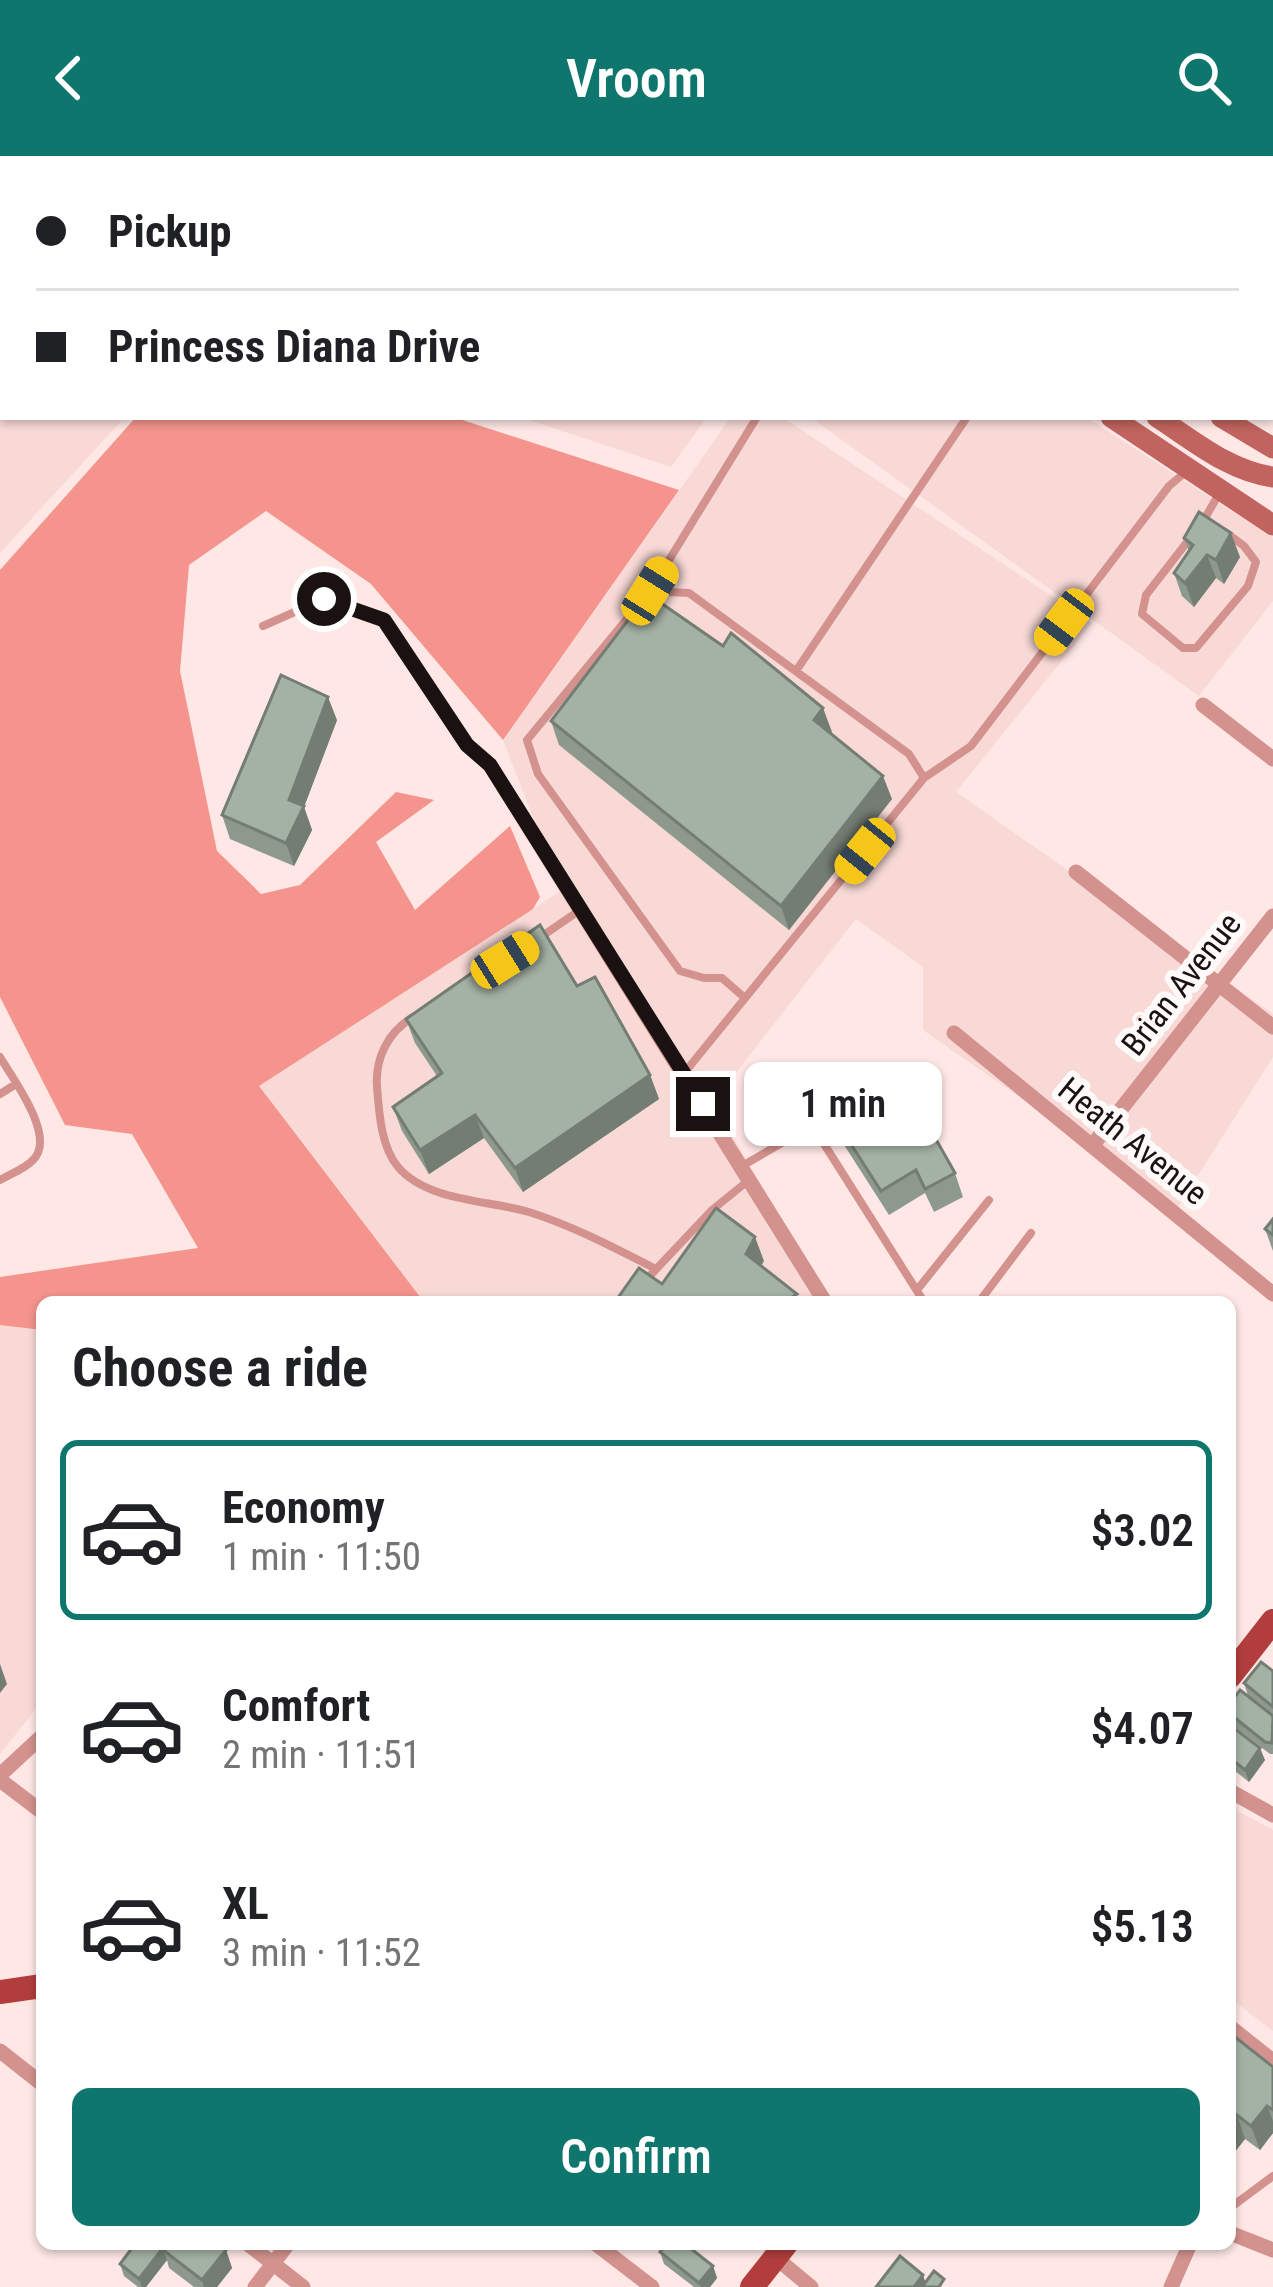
<!DOCTYPE html>
<html lang="en">
<head>
<meta charset="utf-8">
<style>
  body { margin:0; font-family:"Roboto Condensed",sans-serif; background:#f2f2f2; color:#202124; height:100vh; display:flex; flex-direction:column; font-size:45px; white-space:nowrap }
  * { box-sizing:border-box; margin:0 }
  p { font-size:39px; color:#757577 }
  .icon { flex:none; width:66px; height:66px; fill:none; stroke:currentColor; stroke-width:2; stroke-linecap:round; stroke-linejoin:round }
  .map { position:relative; flex:1; overflow:hidden }
  .drawer { position:absolute; left:36px; top:1140px; width:1200px; height:954px; display:flex; flex-direction:column; background:#fff; border-radius:18px; box-shadow:0 3px 9px #0004 }
  .drawer>* { flex:none }
  .top-card { position:absolute; left:0px; top:0px; width:1275px; height:264px; box-shadow:0 3px 9px #0004; display:grid; align-content:center; height:264px; padding:0 36px; background:#fff }
  .end { position:absolute; width:54px; height:54px; margin:-27px; border:15px solid #191211; background:#fff; box-shadow:0 0 0 6px #fff }
  .from { border-radius:50% }
  .bubble { position:absolute; height:84px; border-radius:18px; background:#fff; box-shadow:0 3px 9px #0004; font-size:39px; font-weight:600; line-height:84px; text-align:center }
  .car { position:absolute; width:36px; height:72px; margin:-36px -18px; border-radius:15px; box-shadow:0 0 9px 3px #0007; background:linear-gradient(#f5c518 24%,#345 0 40%,#f5c518 0 76%,#345 0 86%,#f5c518 0) }
  .top-card b { display:flex; align-items:center; gap:42px; height:114px; font-size:45px }
  .top-card b+b { border-top:3px solid #e0e0e0 }
  .top-card i { width:30px; height:30px; background:#202124 }
  ul { padding:0; list-style:none }
  li { display:flex; align-items:center; gap:36px; height:180px; margin:0 24px 18px; padding:0 12px; border:6px solid transparent; border-radius:18px }
  li div { flex:1 }
  li b { display:block; font-size:45px }
  li em { font-style:normal; font-weight:600 }
  li.active { border-color:#0f766e }
  li>.icon { width:108px; height:108px; stroke-width:1.5 }
  h2 { padding:0 36px; font-size:54px; line-height:144px }
  .primary-button { display:flex; gap:24px; margin-top:auto; padding:24px 36px }
  .primary-button a { flex:1; height:138px; border-radius:18px; background:#0f766e; color:#fff; font-size:48px; font-weight:600; line-height:138px; text-align:center }
  header { display:flex; justify-content:space-between; align-items:center; height:156px; padding:0 36px; background:#0f766e; color:#fff; font-size:54px; font-weight:600 }
  .map>svg:first-child { display:block }
  .built { fill:#f8d9d6 }
  .forest { fill:#f4948d }
  .lines { fill:none; stroke-linecap:round; stroke-linejoin:round }
  .service { stroke:#d3928d; stroke-width:8 }
  .minor { stroke:#d3928d; stroke-width:15 }
  .secondary { stroke:#c1635e; stroke-width:21 }
  .primary { stroke:#b13e3c; stroke-width:24 }
  .wall { fill:#8d998d }
  .shaded-wall { fill:#737d73 }
  .building { fill:#a4b2a4; stroke:#737d73; stroke-width:3 }
  .route { stroke:#191211; stroke-width:15 }
  .labels { text-anchor:middle; dominant-baseline:central; stroke-width:12; stroke-linejoin:round; paint-order:stroke }
  .street-label { font-size:33px; fill:#191211; stroke:#fefaf9 }
</style>
</head>
<body>
<header><svg class="icon" aria-label="back" viewBox="0 0 24 24"><path d="M15 5l-7 7 7 7"/></svg>Vroom<svg class="icon" aria-label="search" viewBox="0 0 24 24"><circle cx="10" cy="10" r="6"/><path d="M15 15l6 6"/></svg></header>
<div class="map">
<svg width="1273" height="2131" viewBox="0 0 1273 2131">
  <rect width="100%" height="100%" fill="#fee7e5"/>
  <path class="built" d="M0 0H689L693 3H3V261H125L0 397Z
    M520 261H707L671 311Z
    M731 261H782L1092 467 956 636 1273 858V901L1178 1051 923 874V811L856 763 713 946 829 1146H424L258 930 570 729 543 687 503 584Z
    M810 261H1086L1273 382V445L1199 540Z
    M0 1169 42 1174V1545L0 1598Z
    M1230 1651 1273 1674V1875L1230 1842Z"/>
  <path class="forest" d="M136 261H453L679 334 503 584 371 428 266 355 189 409 180 515 217 695 261 738 300 729 396 636 434 644 376 686 415 754 510 670 540 741 533 753 259 930 424 1146H42V1174L0 1169V1121L198 1092 132 978 65 969 0 841V414Z"/>
  <g class="lines">
    <path class="service" d="M269 0 271 3
      M621 0 625 3
      M1207 0 1211 3
      M1221 0 1223 1
      M1241 0 1244 3
      M151 3 153 0
      M359 3 362 0
      M526 3 528 0
      M1185 3V0
      M0 160 3 157
      M1272 171H1273
      M0 257 3 258
      M1201 369 1220 336
      M1191 381 1146 439 1142 458 1183 492H1196L1248 430 1256 406 1244 390 1225 376
      M650 435 757 261
      M263 470 324 443 384 464 467 589 489 608
      M796 515 967 261
      M924 622 971 590 1169 330 1188 314
      M538 783 580 754
      M413 861C388 876 375 902 377 931 379 956 381 991 398 1011 428 1046 489 1044 529 1056 573 1070 615 1092 656 1113
      M0 901C13 923 57 981 33 1004 25 1013 10 1018 0 1024
      M685 916 924 622 909 598 689 437 650 435 527 584 538 618 680 815 704 822H722L745 842
      M0 938 16 928
      M742 1010 799 977 819 980 924 1146
      M644 1126 712 1054 749 1024
      M917 1134 989 1044
      M979 1146 1031 1077
      M1230 2052 1273 2020"/>
    <path class="minor" d="M1203 549 1273 603
      M490 609 825 1146
      M1076 716 1273 871
      M954 877 1273 1138
      M1092 990 1273 760
      M0 1619 41 1581
      M0 1624 42 1656
      M1230 1635 1273 1659
      M1230 1871 1273 1905
      M0 1895 42 1928
      M1230 2077 1273 2094
      M248 2088 303 2131
      M596 2088 652 2131
      M775 2101 811 2131
      M255 2131 288 2088
      M1171 2131 1190 2088"/>
    <path class="secondary" d="M757 0 762 3
      M1272 236H1273
      M1111 261 1273 369
      M1157 261C1194 285 1229 315 1273 321
      M1221 261 1273 292"/>
    <path class="primary" d="M1230 1520 1273 1465
      M0 1836 42 1830
      M752 2131 786 2088"/>
  </g>
  <path class="wall" d="M1184 382 1240 401 1224 428 1216 422 1194 451 1182 440 1174 417 1189 395Z
    M723 490 823 552 831 577 892 643 789 774 559 589 551 565Z
    M337 564 304 651 312 674 294 710 230 683 222 659Z
    M577 830 650 919 659 943 523 1036 484 982 429 1018 402 975 393 951 437 920 415 887 406 863Z
    M822 943 895 975 955 1017 963 1041 934 1056 925 1037 889 1059 830 967Z
    M1273 1063V1095L1265 1073Z
    M1273 1515V1559L1248 1540 1244 1527Z
    M1230 1547 1273 1560V1598H1270L1230 1567Z
    M1230 1569 1265 1604 1249 1626 1230 1611Z
    M1230 1877 1273 1911V1977L1260 1994 1245 1983 1230 2002Z
    M135 2088 226 2094 232 2112 217 2131H194L169 2112 167 2104 146 2131H138L124 2120 120 2108Z
    M660 2096 713 2110 717 2122 710 2131H694L664 2108Z"/>
  <path class="shaded-wall" d="M337 0H356L354 3H338Z
    M998 0H1023L1021 3H996Z
    M1231 377 1240 401 1224 428 1216 404Z
    M1207 399 1216 422 1194 451 1185 427Z
    M328 541 337 564 304 651 312 674 294 710 286 687 289 644Z
    M823 552 832 576 823 587 814 564Z
    M883 620 892 643 789 774 781 750Z
    M650 919 659 943 523 1036 515 1012Z
    M475 959 484 982 429 1018 420 994Z
    M755 1081 764 1105 755 1121 746 1098Z
    M0 1508 7 1528 0 1537Z
    M1260 1592 1265 1604 1249 1626 1245 1614Z
    M1267 1950 1273 1965V1977L1260 1994 1251 1970Z
    M1237 1959 1245 1983 1230 2002V1968Z
    M166 2088 163 2094 167 2104 146 2131H142L139 2123Z
    M226 2094 232 2112 217 2131H204L202 2124Z
    M713 2110 717 2122 710 2131H701L699 2127Z
    M923 2119 927 2131H914Z"/>
  <path class="building" d="M173 0H261L264 3H170Z
    M548 0H600L604 3H546Z
    M906 0H998L996 3H910Z
    M1082 0H1136L1134 3H1080Z
    M1199 356 1231 377 1216 404 1207 399 1185 427 1174 417 1193 389 1184 382Z
    M648 438 723 490 731 477 823 552 814 564 883 620 781 750 551 565Z
    M281 519 328 541 289 644 304 650 286 687 222 659Z
    M540 769 577 830 595 821 650 919 515 1012 475 959 420 994 393 951 442 917 406 863Z
    M863 923 895 975 925 964 955 1017 925 1033 916 1014 881 1035 822 943Z
    M716 1052 755 1081 746 1098 797 1138 789 1143 791 1146H615L639 1112 662 1128Z
    M1273 1063V1079L1265 1073Z
    M1261 1506 1273 1515V1551L1244 1527Z
    M1240 1534 1273 1560 1272 1587 1265 1586 1230 1558V1547Z
    M1230 1569 1260 1592 1245 1614 1230 1602Z
    M1230 1877 1273 1911V1954L1267 1950 1251 1970 1237 1959 1230 1968Z
    M135 2088H166L139 2123 120 2108Z
    M167 2088H218L226 2094 202 2124 163 2094Z
    M666 2088H685L713 2110 699 2127 660 2096Z
    M900 2100 923 2119 914 2131H876Z
    M934 2115 944 2123 939 2131H922Z"/>
  <g class="lines">
    <path class="route" d="M324 443 384 464 467 589 490 609 703 948"/>
  </g>
  <g class="labels">
    <g class="street-label">
      <text transform="translate(1181 828) rotate(-52)">Brian Avenue</text>
      <text transform="translate(1133 985) rotate(39)">Heath Avenue</text>
    </g>
  </g>
</svg>
<i class="end from" style="left:324px;top:443px"></i>
<i class="end" style="left:703px;top:948px"></i>
<div class="bubble" style="left:744px;top:906px;width:198px">1 min</div>
<i class="car" style="left:650px;top:435px;rotate:32deg"></i>
<i class="car" style="left:1064px;top:466px;rotate:217deg"></i>
<i class="car" style="left:865px;top:695px;rotate:219deg"></i>
<i class="car" style="left:505px;top:804px;rotate:58deg"></i>
<div class="top-card">
<b><i class="from"></i>Pickup</b>
<b><i></i>Princess Diana Drive</b>
</div>
<section class="drawer">
<h2>Choose a ride</h2>
<ul>
<li class="active"><svg class="icon" aria-label="car" viewBox="0 0 24 24"><path d="M5 17H2v-5l4-1 3-4h7l3 4 3 1v5h-3M9 17h6M6 11h13"/><circle cx="7" cy="17" r="2"/><circle cx="17" cy="17" r="2"/></svg><div><b>Economy</b><p>1 min · 11:50</p></div><em>$3.02</em></li>
<li><svg class="icon" aria-label="car" viewBox="0 0 24 24"><path d="M5 17H2v-5l4-1 3-4h7l3 4 3 1v5h-3M9 17h6M6 11h13"/><circle cx="7" cy="17" r="2"/><circle cx="17" cy="17" r="2"/></svg><div><b>Comfort</b><p>2 min · 11:51</p></div><em>$4.07</em></li>
<li><svg class="icon" aria-label="car" viewBox="0 0 24 24"><path d="M5 17H2v-5l4-1 3-4h7l3 4 3 1v5h-3M9 17h6M6 11h13"/><circle cx="7" cy="17" r="2"/><circle cx="17" cy="17" r="2"/></svg><div><b>XL</b><p>3 min · 11:52</p></div><em>$5.13</em></li>
</ul>
<div class="primary-button"><a>Confirm</a></div>
</section>
</div>
</body>
</html>
